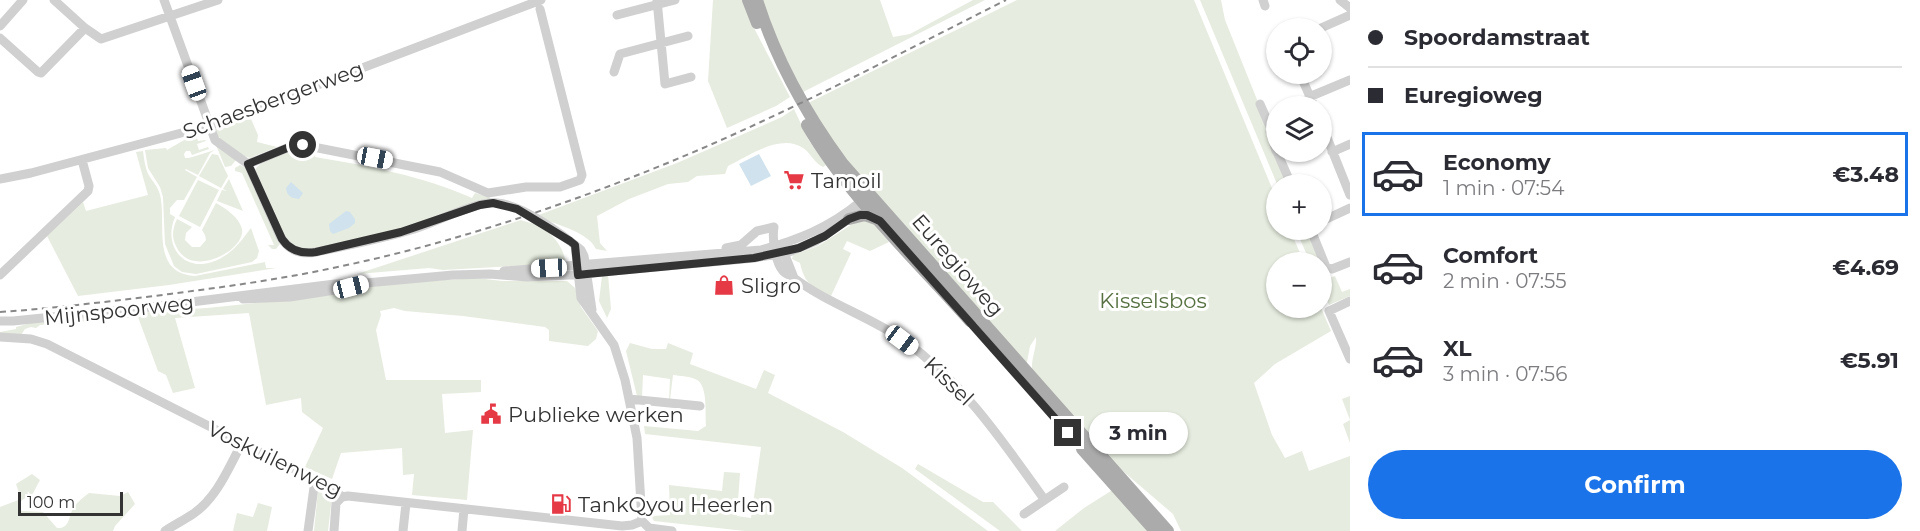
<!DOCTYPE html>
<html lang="en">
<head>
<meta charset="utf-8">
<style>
  body { margin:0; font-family:Montserrat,sans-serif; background:#f7f7f7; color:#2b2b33; height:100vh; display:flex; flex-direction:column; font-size:22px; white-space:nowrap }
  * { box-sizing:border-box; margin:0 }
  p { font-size:20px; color:#7c7c81 }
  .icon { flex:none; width:33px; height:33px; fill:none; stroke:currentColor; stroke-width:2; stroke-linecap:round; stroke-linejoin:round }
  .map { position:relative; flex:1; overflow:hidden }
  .side { display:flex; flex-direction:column; background:#fff; width:570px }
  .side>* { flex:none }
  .banner { display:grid; align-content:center; height:132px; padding:0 18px; background:#fff }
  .controls { position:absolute; left:1266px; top:18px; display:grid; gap:12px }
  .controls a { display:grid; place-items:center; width:66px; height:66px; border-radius:50%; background:#fff; box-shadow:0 2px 4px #0004; font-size:30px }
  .scale { position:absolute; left:18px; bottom:15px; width:105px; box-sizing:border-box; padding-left:6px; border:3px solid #333; border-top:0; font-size:16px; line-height:21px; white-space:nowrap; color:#333; -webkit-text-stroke:4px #fff; paint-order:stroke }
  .end { position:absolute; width:27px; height:27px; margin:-14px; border:8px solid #333; background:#fff; box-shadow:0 0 0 3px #fff }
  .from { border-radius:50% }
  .bubble { position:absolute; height:42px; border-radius:21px; background:#fff; box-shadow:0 2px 4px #0004; font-size:20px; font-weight:700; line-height:42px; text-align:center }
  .car { position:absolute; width:18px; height:36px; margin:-18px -9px; border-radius:8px; box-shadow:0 0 4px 2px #0007; background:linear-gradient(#fff 24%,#345 0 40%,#fff 0 76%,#345 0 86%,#fff 0) }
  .banner b { display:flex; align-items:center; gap:21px; height:57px; font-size:22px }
  .banner b+b { border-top:2px solid #e1e1e2 }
  .banner i { width:15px; height:15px; background:#2b2b33 }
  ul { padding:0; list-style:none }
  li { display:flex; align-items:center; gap:18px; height:84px; margin:0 12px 9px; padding:0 6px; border:3px solid transparent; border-radius:0px }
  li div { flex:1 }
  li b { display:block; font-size:22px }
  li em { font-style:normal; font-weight:700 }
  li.on { border-color:#1a73e8 }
  li>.icon { width:54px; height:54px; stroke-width:1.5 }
  .primary-button { display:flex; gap:12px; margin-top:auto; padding:12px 18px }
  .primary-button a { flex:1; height:69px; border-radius:36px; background:#1a73e8; color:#fff; font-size:24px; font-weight:700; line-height:69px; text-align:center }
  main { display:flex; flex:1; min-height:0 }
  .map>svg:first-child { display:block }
  .green { fill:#e6ecdf }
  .water { fill:#cfe2ee }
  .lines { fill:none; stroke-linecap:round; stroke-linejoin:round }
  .minor { stroke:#d0d0d0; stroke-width:9 }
  .major { stroke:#ababab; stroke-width:12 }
  .rail { stroke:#888; stroke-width:2; stroke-dasharray:6 4.5; stroke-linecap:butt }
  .route { stroke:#333; stroke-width:8 }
  .labels { text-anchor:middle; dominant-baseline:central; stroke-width:6; stroke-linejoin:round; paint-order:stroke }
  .street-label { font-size:21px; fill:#333; stroke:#fff }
  .poi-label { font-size:21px; fill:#333; stroke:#fff; text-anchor:start }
  .park-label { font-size:21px; fill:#56703f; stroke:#fff }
</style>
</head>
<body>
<main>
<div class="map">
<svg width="1350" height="531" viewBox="0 0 1350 531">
  <rect width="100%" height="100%" fill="#fff"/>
  <path class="green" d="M713 0H744L755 30 790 97 776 106 727 128 708 81Z
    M762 0H880L893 37 910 34 973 0H985L803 92 768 23Z
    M1017 0H1194L1276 198V230H1290L1304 262H1276V308H1321L1331 331 1275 364 1254 383 1272 435 1285 458 1302 451 1309 471 1350 456V531H1181L1173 514 1103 454 1032 370C1031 358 1037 348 1036 337L1030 346 1026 368 864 185 806 104Z
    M1200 0H1221L1225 20 1268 127 1288 184H1277Z
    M794 109 808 139 826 165 823 167C814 163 811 153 803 148 781 133 748 156 728 166L725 174 697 176 688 182 668 184 629 199 597 216 600 243 607 251 596 249C588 231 553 224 536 216L677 163 782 117Z
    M251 119 258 135 257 142 277 147 250 158 244 156 216 135V129L242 120Z
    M197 138 198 141 205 140 206 141 197 144 199 150 208 147 209 149 192 155 190 151H186L184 154 185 158H189L215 150 210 153 198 175 186 169 185 170 197 177 184 200H177L170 208V214L175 217C163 244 182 272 212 262 230 256 240 243 251 228L259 251 257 258 252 262 196 274 182 272 174 266 165 244 163 197 160 187 148 168 145 150 166 148 167 150 186 139Z
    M216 145 236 160 231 166 225 167Z
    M302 148 316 150 315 157C369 166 422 176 472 198L475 193 489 197 492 200 415 226 355 241 303 250 287 242 255 170C263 157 289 152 302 148Z
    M143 151C144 159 145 167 148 174 152 181 158 186 160 195 167 224 150 273 195 276L265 262 266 268H276L169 285 78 296 47 236 83 202 86 211 148 195 136 152Z
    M212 154 218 155 228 176 221 188 199 176Z
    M240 165 246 168 280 244 276 249H272L268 245H274L242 173 235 171V168Z
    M229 179 243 211 217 201 222 190 227 191 223 189Z
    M198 180 219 190 200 227 179 216Z
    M216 203C225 208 239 217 242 229 246 250 191 280 176 246 171 236 173 228 177 219L192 227 186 233 185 240 192 247H200L206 240 205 235 202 230Z
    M521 220C528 223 536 223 543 228 553 234 566 251 565 263L443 270 429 268 357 274Z
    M870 220 889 242 870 251 847 241 843 249 851 253 831 296C812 286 805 285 800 263L792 259 793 255 818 246 857 221Z
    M1296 230H1309L1329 278 1335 276 1342 292 1350 289V296L1329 305 1322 288V262H1310Z
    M608 275 611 309 607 318 599 301 602 276Z
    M476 278 502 281H567L575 288 581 307 598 331 596 339 588 346 549 341V330L545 327 463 316 405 311 394 308 380 311 381 315 376 330 386 380H481V392L442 394 445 433 473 430 467 500 412 495 414 474 403 475 402 448 341 453 332 479 305 467 323 428 302 412 301 398 266 405 249 313 175 318 195 388 173 393 166 375 158 371 138 317 40 325 36 328 31 327 25 329 21 335 0 334V332L16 329V327L35 322 112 314 207 308 284 300 398 283Z
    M630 343 652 349H666L668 343 693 353 690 364 756 389 764 370 775 375 768 393 843 432 902 468 988 531H745L654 521 651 516 670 515 669 485 722 491 724 472 740 473 737 516 751 518 761 447 645 434 644 426 698 431 706 426C705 414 708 386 697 380 691 376 680 376 673 375L670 400H669L670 379 643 375 642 397 637 396 626 351Z
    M1350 396V443L1343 424 1350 420 1342 399Z
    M918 464 983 502H993L1022 531H1000L915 469Z
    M32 474 40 480 31 497C25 497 18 501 18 508L22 511 43 512 57 528C71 529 68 515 74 507 78 501 84 497 89 493L120 496 128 492 135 504 115 526 113 531H0V507L21 499 16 484Z
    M1114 489 1151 531H1055L1084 508Z
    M318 491 332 497 328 531H314Z
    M258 503 272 507 267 531H233L237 513 253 517Z"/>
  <path class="water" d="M759 154 771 176 751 186 739 164Z
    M291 182 303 193 299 199C291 198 287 196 286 188Z
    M346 211 350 212 355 219V223L349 228 333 234 330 231 329 224Z"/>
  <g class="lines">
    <path class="minor" d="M54 0 85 28 101 39 218 0
      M164 0 215 140 248 164 280 236C288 250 300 255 316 252 349 245 382 239 414 229 437 222 475 201 497 203 523 205 562 234 581 250L584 256 592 310
      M657 0 665 84 691 77
      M1263 0 1265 6
      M1340 0 1350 8
      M617 15 675 0
      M0 26 23 0
      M1321 28 1350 15
      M0 38 38 72 41 73 85 28
      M614 72 620 54 688 36
      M1300 74 1314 106
      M1309 97 1350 80
      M1260 104 1271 129
      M1322 125 1350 195
      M1276 126 1270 132 1276 151
      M1277 152 1291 184
      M1332 152 1350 144
      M248 164 292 146 303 145 440 172 488 193 526 187H560L580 180 582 175 540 9
      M0 179 31 173 215 124 541 0
      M1322 221 1350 208
      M774 227C772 238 775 262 783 271 786 274 791 276 794 278 827 303 868 316 902 339 964 383 1001 439 1044 499
      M1311 230 1326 267 1332 269 1350 262
      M575 245 581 298 614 345 625 380 637 438 642 521
      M726 248 741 245 757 231 774 227
      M783 250 794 278
      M504 271 761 250C798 240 830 227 859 203
      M0 275 88 191 89 186 82 160
      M243 299 290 297 348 288
      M1350 301 1329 311 1350 359
      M0 321H13L151 307 335 284 366 283 453 275 490 274 527 277 569 275 754 258 789 252 816 241 849 219 865 204 867 200
      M0 337 31 339 47 344 335 490 342 497
      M629 399 700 406
      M342 497 348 496 622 526 632 525 642 521
      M1024 514 1064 487
      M642 521 649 528 672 531
      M165 531C174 525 184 520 193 514 217 498 229 467 242 443
      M308 531 315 480
      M334 531 336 503 342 497
      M403 531 406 503
      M462 531 464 509"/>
    <path class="major" d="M748 0 757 23
      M757 0C776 60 806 114 843 164L1168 531
      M807 125C848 196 915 259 970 321
      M849 219 865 215 879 220
      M1082 449 1155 531"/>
    <path class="rail" d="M0 312C57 308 113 301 170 294 223 287 276 280 328 269 452 244 573 203 689 154 797 108 901 53 1006 0"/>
  </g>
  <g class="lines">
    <path class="route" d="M303 145 292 146 248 164 282 239C290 251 302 254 316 252L401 232 480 205 493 203 517 209 570 241 575 245 578 275 587 274 754 258 799 248 825 236 849 219 860 215H867L880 221 1068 433"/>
  </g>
  <defs>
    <g id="supermarket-bare" transform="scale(1.62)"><path d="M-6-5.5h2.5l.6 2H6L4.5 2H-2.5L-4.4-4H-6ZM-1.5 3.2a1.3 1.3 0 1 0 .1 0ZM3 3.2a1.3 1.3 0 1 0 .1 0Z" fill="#e63946" stroke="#fff" stroke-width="2.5" paint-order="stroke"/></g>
    <g id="shop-bare" transform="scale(1.62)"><path d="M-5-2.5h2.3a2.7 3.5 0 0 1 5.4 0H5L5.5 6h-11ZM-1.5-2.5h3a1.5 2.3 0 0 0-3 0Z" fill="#e63946" stroke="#fff" stroke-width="2.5" paint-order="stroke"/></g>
    <g id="civic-bare" transform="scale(1.62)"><path d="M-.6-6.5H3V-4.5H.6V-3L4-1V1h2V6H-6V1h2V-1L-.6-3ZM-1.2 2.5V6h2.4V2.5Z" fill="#e63946" stroke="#fff" stroke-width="2.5" paint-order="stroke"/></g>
    <g id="fuel-bare" transform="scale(1.62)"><path d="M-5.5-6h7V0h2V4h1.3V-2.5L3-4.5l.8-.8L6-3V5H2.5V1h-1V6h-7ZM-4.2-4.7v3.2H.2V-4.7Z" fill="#e63946" stroke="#fff" stroke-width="2.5" paint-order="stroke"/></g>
  </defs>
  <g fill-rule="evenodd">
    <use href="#supermarket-bare" x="794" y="180"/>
    <use href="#shop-bare" x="724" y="285"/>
    <use href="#civic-bare" x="491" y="414"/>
    <use href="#fuel-bare" x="561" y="504"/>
  </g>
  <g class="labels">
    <g class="street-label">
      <text transform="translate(273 100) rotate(-20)">Schaesbergerweg</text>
      <text transform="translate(958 265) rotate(49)">Euregioweg</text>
      <text transform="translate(119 310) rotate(-6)">Mijnspoorweg</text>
      <text transform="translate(949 381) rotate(44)">Kissel</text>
      <text transform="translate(275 459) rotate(26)">Voskuilenweg</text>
    </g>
    <g class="poi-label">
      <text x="811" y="180">Tamoil</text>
      <text x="741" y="285">Sligro</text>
      <text x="508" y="414">Publieke werken</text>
      <text x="578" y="504">TankQyou Heerlen</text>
    </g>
    <g class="park-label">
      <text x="1153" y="300">Kisselsbos</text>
    </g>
  </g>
</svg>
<div class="controls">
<a><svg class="icon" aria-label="locate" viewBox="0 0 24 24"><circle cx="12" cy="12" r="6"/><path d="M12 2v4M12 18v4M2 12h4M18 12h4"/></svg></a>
<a><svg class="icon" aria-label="layers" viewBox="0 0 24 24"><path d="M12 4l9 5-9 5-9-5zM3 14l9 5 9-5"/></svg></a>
<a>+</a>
<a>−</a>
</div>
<div class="scale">100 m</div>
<i class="end from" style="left:303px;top:145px"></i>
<i class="end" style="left:1068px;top:433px"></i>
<div class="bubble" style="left:1089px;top:412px;width:99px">3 min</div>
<i class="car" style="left:194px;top:83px;rotate:340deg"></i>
<i class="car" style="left:375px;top:158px;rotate:101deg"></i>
<i class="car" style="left:549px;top:268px;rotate:267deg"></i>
<i class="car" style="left:351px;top:287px;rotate:76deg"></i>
<i class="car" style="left:902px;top:340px;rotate:127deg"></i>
</div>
<section class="side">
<div class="banner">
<b><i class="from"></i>Spoordamstraat</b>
<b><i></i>Euregioweg</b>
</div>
<ul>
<li class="on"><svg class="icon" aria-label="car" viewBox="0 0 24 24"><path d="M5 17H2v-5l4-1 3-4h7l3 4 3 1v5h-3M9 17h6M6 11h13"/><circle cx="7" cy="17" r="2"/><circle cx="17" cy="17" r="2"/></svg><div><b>Economy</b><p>1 min · 07:54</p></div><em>€3.48</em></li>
<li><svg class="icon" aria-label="car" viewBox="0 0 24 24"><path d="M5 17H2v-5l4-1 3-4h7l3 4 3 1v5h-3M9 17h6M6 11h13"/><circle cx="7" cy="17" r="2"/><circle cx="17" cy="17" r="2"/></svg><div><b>Comfort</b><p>2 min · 07:55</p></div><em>€4.69</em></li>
<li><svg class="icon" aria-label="car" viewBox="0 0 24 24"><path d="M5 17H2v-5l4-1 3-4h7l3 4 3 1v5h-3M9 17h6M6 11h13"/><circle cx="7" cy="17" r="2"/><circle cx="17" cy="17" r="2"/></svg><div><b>XL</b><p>3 min · 07:56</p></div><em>€5.91</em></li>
</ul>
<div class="primary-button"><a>Confirm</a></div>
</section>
</main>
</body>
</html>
